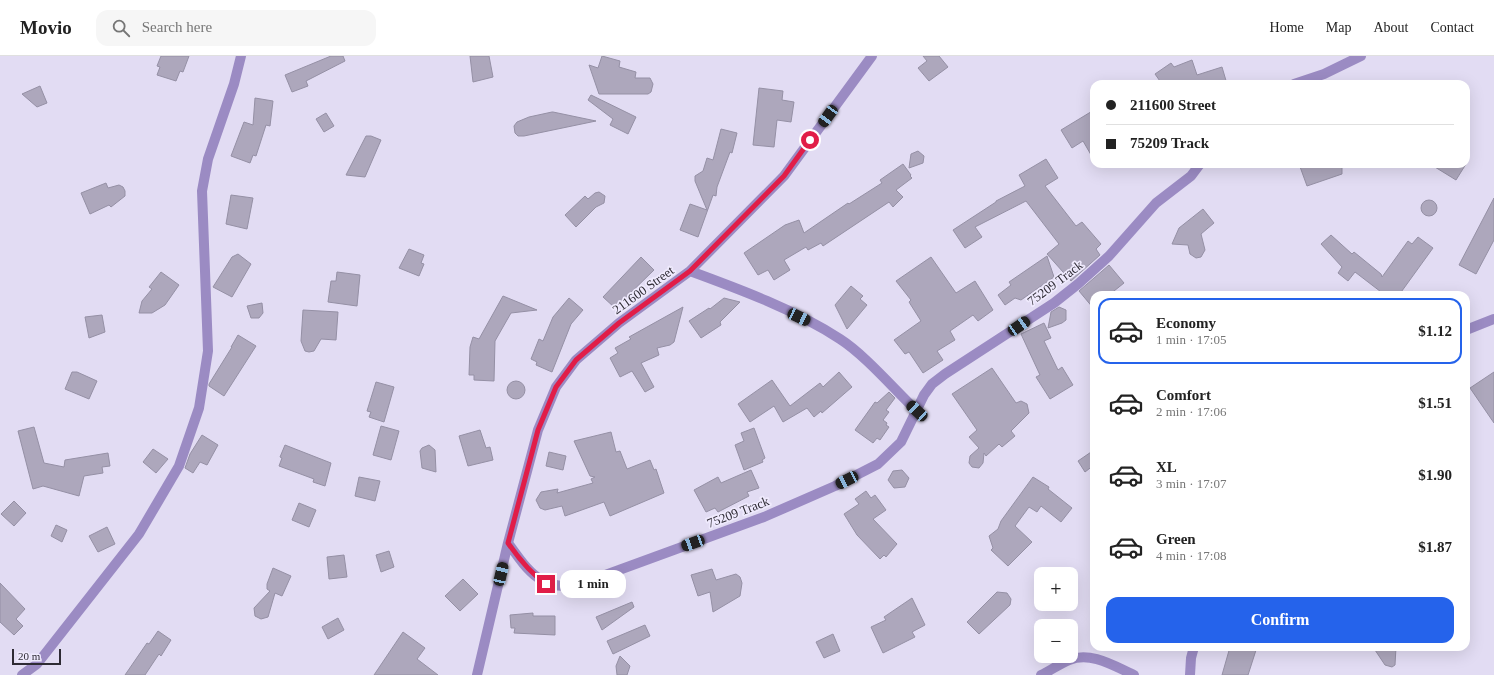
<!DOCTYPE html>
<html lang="en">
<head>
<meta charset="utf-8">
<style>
  body { margin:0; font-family:Georgia,serif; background:#f6f6f6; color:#222; height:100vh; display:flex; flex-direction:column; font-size:15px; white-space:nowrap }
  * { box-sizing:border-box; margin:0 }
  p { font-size:13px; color:#767676 }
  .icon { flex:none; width:22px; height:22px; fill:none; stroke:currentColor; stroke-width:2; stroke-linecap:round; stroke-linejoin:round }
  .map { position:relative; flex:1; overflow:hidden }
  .side { position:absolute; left:1090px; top:235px; width:380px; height:360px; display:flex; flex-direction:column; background:#fff; border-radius:12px; box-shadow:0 4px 16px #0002 }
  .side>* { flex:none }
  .hud { position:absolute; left:1090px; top:24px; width:380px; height:88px; border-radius:12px; box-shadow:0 4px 16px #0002; display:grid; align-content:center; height:88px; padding:0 16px; background:#fff }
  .tools { position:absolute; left:1034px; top:511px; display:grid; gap:8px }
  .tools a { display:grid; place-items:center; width:44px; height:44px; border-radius:8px; background:#fff; box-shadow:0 4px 16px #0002; font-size:20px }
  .scale { position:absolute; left:12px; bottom:10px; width:49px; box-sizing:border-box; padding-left:4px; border:2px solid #2e2b34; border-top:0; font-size:11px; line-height:14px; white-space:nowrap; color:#2e2b34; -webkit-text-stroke:3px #efeafd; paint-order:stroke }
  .end { position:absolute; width:18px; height:18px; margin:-9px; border:5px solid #e11d48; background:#fff; box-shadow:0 0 0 2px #fff }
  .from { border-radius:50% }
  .bubble { position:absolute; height:28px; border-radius:12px; background:#fff; box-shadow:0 4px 16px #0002; font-size:13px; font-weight:800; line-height:28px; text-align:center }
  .car { position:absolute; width:12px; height:24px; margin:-12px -6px; border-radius:5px; box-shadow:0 0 3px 1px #0007; background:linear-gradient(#222 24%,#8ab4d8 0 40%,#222 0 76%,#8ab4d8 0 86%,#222 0) }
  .hud b { display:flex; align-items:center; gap:14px; height:38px; font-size:15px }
  .hud b+b { border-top:1px solid #e0e0e0 }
  .hud i { width:10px; height:10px; background:#222 }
  ul { padding:7px 0 0; list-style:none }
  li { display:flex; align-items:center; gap:12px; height:66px; margin:0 8px 6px; padding:0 8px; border:2px solid transparent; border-radius:12px }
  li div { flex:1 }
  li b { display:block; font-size:15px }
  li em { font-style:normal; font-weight:800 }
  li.on { border-color:#2563eb }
  li>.icon { width:36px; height:36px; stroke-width:1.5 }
  .action { display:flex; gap:8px; margin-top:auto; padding:8px 16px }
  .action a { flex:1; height:46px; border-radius:12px; background:#2563eb; color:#fff; font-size:16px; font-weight:800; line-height:46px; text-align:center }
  header { display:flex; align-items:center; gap:24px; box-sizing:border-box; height:56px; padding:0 20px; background:#fff; border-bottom:1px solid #e0e0e0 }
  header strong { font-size:19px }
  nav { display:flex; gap:22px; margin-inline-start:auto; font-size:14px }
  .search { width:280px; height:36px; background:#f6f6f6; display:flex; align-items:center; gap:10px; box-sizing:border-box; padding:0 14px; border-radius:12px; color:#767676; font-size:15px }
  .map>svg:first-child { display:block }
  .building { fill:#ada7bc; stroke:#9590a5 }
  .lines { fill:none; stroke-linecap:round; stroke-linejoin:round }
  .street { stroke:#9b8bc3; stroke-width:10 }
  .route { stroke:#e11d48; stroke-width:5 }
  .labels { text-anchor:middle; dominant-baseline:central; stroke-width:3.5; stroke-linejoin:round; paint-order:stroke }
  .street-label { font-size:13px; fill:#2e2b34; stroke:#efeafd }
</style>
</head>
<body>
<header>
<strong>Movio</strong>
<div class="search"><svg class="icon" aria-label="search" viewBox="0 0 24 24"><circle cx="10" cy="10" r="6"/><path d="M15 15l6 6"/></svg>Search here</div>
<nav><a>Home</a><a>Map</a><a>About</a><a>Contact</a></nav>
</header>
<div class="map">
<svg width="1494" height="619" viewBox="0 0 1494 619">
  <rect width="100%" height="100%" fill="#e2dcf3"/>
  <path class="building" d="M161 0H189L183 16 180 15 176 25 157 19 160 11 157 10Z
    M331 0H343L345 5 306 25 308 30 292 36 285 19Z
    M470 0H489L493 21 473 26Z
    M602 0 620 5 619 11 636 16 635 22H650L653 28 651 36 648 38H599L589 9 598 12Z
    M923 0H939L948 11 929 25 918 12 927 5Z
    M1192 4 1197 19 1222 11 1227 28H1162L1155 18 1171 7 1174 11Z
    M40 30 47 47 37 51 22 38Z
    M759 32 783 35 782 44 794 46 791 66 777 64 774 91 753 89Z
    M591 39 636 61 628 78 610 69 613 63 588 44Z
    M255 42 273 45 270 70 266 69 256 100 253 99 250 107 231 100 244 66 253 69Z
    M1094 54V104L1083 85 1072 92 1061 74Z
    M552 56H553L596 65 524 80H518L515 77 514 70 517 66 529 61Z
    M326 57 334 70 324 76 316 63Z
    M721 73 737 77 732 97 730 96 717 131 716 140 713 139 698 181 680 174 690 148 707 154 695 125V120L703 115 707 102 713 104Z
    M366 80H371L381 84 365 121 346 119Z
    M918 95 924 100 923 107 909 112 911 98Z
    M1046 103 1058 122 1045 130 1076 170 1082 166 1101 188 1096 193 1100 199 1071 225 1047 198 1059 188 1026 145 975 171 982 181 965 192 953 174 996 146V145L1025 130 1019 119Z
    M903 108 911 119 910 120 912 122 896 134 903 141 893 151 889 146 823 190 821 187 808 194 806 191 784 204 790 214 774 224 768 214 758 219 744 197 785 169 799 164 804 177 848 147 849 148 882 127 880 124Z
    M1299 108H1342V118L1307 130Z
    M1430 108H1466L1456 124Z
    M106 127 108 132 119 129 123 131 125 135V140L111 151 109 149 90 158 81 137Z
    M599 136 605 140 604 147 596 151 576 171 565 159 585 140 588 143 595 137Z
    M231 139 253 142 247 173 226 168Z
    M1494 142V184L1476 218 1459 209Z
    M1421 152a8 8 0 1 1 16 0a8 8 0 1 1-16 0Z
    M1203 153 1214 167 1201 178 1205 194 1201 201 1196 202 1190 198 1188 189 1172 188 1179 172Z
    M1331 179 1352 198 1354 196 1381 218 1382 221 1408 185 1412 188 1418 181 1433 192 1399 239H1385L1355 216 1348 225 1338 217 1342 211 1321 188Z
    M409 193 424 199 421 207 424 208 419 220 399 212Z
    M238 198 251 208 232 241 213 231 232 201Z
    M1047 200 1054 221 1021 244 1015 242 1005 249 998 239 1011 229 1009 226Z
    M641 201 654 214 615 252 603 241Z
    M931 201 956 237 975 225 993 254 978 265 973 259 950 275 955 284 937 295 943 304 923 317 909 296 905 298 894 284 921 265 909 246 911 244 896 225Z
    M1109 209 1124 227 1109 239H1094V253L1079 235Z
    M161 216 179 229 165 249 152 257H139L142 245 152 233 149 231Z
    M337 216 360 219 357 250 328 246 331 225H336Z
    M851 230 863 240 860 243 867 249 847 273 835 249Z
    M503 240 537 254 511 257 495 285 494 325 474 324V319H469L470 291 473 281 479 283Z
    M569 242 583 254 571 268 552 316 536 309 537 306 531 303 539 283 543 285 553 261Z
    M724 242 740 246 720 266 721 269 701 282 689 265 709 252 710 253Z
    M262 247 263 257 259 262H251L247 250Z
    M683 251 674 286 670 289 657 292 659 299 641 307 654 331 645 336 632 315 620 321 610 302 618 297 615 292 631 283 629 281Z
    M1059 251 1066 254V264L1062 267 1048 272 1051 256Z
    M303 254 338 256 336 284 321 283 314 295 309 296 305 295 301 285Z
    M102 259 105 276 89 282 85 261Z
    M1044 267 1051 282 1044 285 1058 314 1062 311 1073 329 1050 343 1036 321 1040 319 1021 278Z
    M238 279 256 290 224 340 209 330V328L232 291H231Z
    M992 312 1016 347 1021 345 1027 348 1029 357 1011 375 1015 380 1002 391 999 388 986 400 984 397 983 407 979 412 972 411 969 407 970 400 979 392 969 381 977 374 952 338Z
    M72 316H77L97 325 89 343 65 333Z
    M839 316 852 331 822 357 821 355 814 361 807 352 783 366 774 350 750 366 738 348 772 324 790 350 820 327 823 331Z
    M1494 316V367L1470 332Z
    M507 334a9 9 0 1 1 18 0a9 9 0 1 1-18 0Z
    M376 326 394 331 384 366 369 361 371 356 367 355Z
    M889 336 895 342 886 354 889 356 883 364 887 367 886 369 889 371 880 384 877 382 873 387 855 374 875 346 877 347Z
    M381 370 399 375 391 404 373 399Z
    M34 371 44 407 64 411 65 404 108 397 110 410 102 411 103 417 84 420 79 440 43 430 33 433 18 375Z
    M754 372 765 402 762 404 763 406 744 414 735 389 744 385 741 377Z
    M480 374 486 392 490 391 493 404 468 410 459 380Z
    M611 376 616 396 620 395 627 413 650 404 654 414 656 413 664 437 610 460 604 446 565 460 562 450 545 454 540 452 536 444 541 436 558 433 557 437 593 427 591 423 595 421 590 420 574 385Z
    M202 379 218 389 207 409 200 406 193 417 185 412 190 398Z
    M285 389 331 407 325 430 313 426 314 423 279 410 282 402 280 401Z
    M429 389 435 394 436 416 422 412 420 395 422 392Z
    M153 393 168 403 156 417 143 406Z
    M1094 394V409L1085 416 1078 405Z
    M549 396 566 400 563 414 546 410Z
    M751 414 759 432 747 436 749 440 718 456 715 452 706 456 694 434 718 421 721 427Z
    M902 414 909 422 905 431 894 432 888 424 893 415Z
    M359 421 380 425 375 445 355 440Z
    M1033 421 1049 431 1048 433 1072 452 1061 466 1041 450 1037 456 1029 451 1015 470 1032 486 1008 510 991 494 993 492 989 480 998 473 1001 465Z
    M866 435 871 442 875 439 886 454 873 463 897 488 886 501 884 499 880 503 857 479 844 458 859 448 855 443Z
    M14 445 26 457 14 470 1 458Z
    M299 447 316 454 309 471 292 464Z
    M56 469 67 474 62 486 51 480Z
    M107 471 115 488 98 496 89 480Z
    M389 495 394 511 381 516 376 499Z
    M344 499 347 521 329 523 327 501Z
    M273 512 291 520 282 540 275 537 268 561 261 563 255 560 254 552 270 535 267 533V528Z
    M712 513 716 524 736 518 740 521 742 527 740 540 713 556 710 536 698 540 691 519Z
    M463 523 478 538 460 555 445 540Z
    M0 527 25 553 16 563 23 570 14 579 0 566Z
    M997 536 1007 537 1011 543 1010 549 979 578 967 566Z
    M912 542 925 569 912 576 915 581 883 597 871 571 886 564 884 561Z
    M632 546 634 551 602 574 596 561Z
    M533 557V560H555V579L514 577 515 572H511L510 559Z
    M338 562 344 574 328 583 322 571Z
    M645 569 650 580 613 598 607 585Z
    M158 575 171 584 161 600 159 598 145 619H125L147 587 149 588Z
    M403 576 425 592 417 603 438 619H374Z
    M833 578 840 595 824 602 816 586Z
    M1230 591H1257L1248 619H1222Z
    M1373 591H1396L1395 609 1392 611 1385 609Z
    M620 600 630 610 627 619H617L616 610Z"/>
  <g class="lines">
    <path class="street" d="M1294 28 1324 18 1361 0
      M690 215C739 233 796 254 840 283 865 299 894 333 917 355
      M1466 274 1494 263
      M508 487C528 515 541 535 578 529L764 461 835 430 878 408 901 386 924 339 932 328 945 318 1054 247 1078 228 1109 200 1156 147 1191 120 1200 108
      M22 619 37 608 139 478 179 410 199 352 208 295 202 135 208 103 234 28 241 0
      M477 619 508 487 538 374 556 331 576 304 619 267 690 215 784 120 872 0
      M1041 619C1050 615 1059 608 1069 604 1091 595 1114 610 1134 619
      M1190 619 1191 602 1194 591"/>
  </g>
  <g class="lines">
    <path class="route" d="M546 528C530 517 519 503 508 487L538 374 556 331 576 304 619 267 690 215 784 120 810 84"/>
  </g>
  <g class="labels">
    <g class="street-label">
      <text transform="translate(1055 227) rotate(-37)">75209 Track</text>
      <text transform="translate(643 234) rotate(-36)">211600 Street</text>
      <text transform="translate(738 456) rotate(-21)">75209 Track</text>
    </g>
  </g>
</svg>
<div class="tools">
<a>+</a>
<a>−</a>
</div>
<div class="scale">20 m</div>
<i class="end from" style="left:810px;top:84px"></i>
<i class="end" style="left:546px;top:528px"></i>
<div class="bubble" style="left:560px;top:514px;width:66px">1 min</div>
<i class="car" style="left:828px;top:60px;rotate:216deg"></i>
<i class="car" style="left:799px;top:261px;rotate:115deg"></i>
<i class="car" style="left:1019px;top:270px;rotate:56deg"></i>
<i class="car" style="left:917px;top:355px;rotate:313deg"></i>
<i class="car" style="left:847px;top:424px;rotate:243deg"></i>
<i class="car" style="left:693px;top:487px;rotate:250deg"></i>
<i class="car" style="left:501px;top:518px;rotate:13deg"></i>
<div class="hud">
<b><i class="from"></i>211600 Street</b>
<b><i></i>75209 Track</b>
</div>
<section class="side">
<ul>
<li class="on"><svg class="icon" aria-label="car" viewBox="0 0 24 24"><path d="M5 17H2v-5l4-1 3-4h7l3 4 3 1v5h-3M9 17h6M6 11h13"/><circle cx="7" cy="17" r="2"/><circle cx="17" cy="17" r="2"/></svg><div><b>Economy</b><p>1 min · 17:05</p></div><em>$1.12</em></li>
<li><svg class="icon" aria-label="car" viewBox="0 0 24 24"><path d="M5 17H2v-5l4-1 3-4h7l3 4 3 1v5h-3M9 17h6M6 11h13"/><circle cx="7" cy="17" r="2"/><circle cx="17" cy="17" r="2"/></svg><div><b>Comfort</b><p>2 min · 17:06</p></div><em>$1.51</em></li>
<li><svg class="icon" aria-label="car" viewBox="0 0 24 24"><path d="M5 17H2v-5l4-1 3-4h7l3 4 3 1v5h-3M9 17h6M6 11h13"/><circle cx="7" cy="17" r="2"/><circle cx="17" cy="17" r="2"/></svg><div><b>XL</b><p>3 min · 17:07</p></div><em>$1.90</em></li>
<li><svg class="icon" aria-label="car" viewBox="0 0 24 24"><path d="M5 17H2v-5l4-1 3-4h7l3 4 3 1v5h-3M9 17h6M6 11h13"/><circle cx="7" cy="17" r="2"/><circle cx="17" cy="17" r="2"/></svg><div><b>Green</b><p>4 min · 17:08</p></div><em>$1.87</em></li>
</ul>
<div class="action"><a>Confirm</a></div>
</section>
</div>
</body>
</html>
